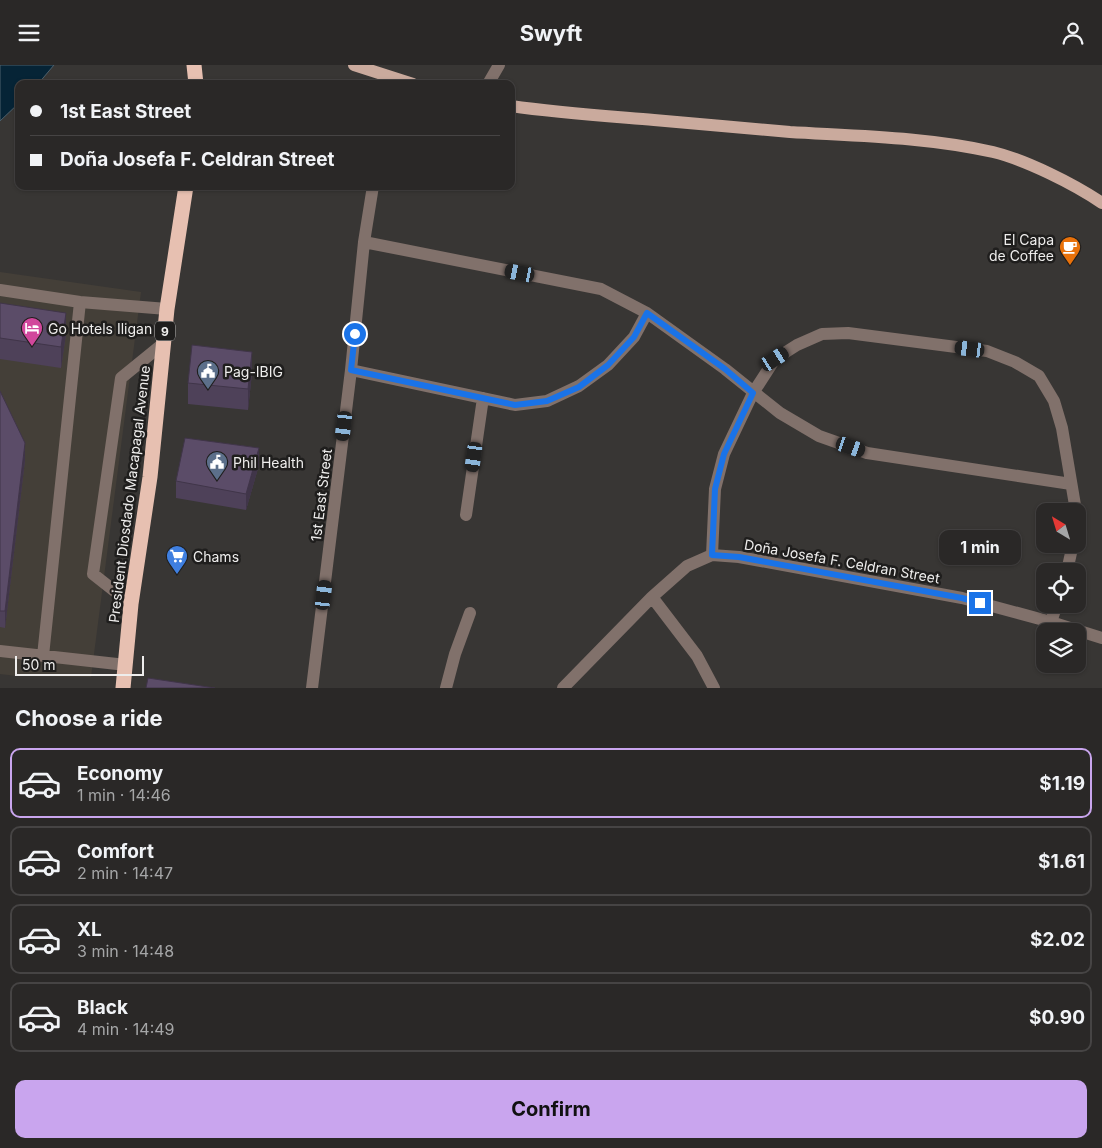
<!DOCTYPE html>
<html lang="en">
<head>
<meta charset="utf-8">
<style>
  body { margin:0; font-family:Inter,sans-serif; background:#32302f; color:#f1f3f6; height:100vh; display:flex; flex-direction:column; font-size:19px; white-space:nowrap }
  * { box-sizing:border-box; margin:0 }
  p { font-size:16px; color:#a5a6a7 }
  .icon { flex:none; width:28px; height:28px; fill:none; stroke:currentColor; stroke-width:2; stroke-linecap:round; stroke-linejoin:round }
  .map { position:relative; height:623px; overflow:hidden }
  .side { display:flex; flex-direction:column; background:#2a2827; flex:1 }
  .side>* { flex:none }
  .top-card { position:absolute; left:15px; top:15px; width:500px; height:110px; border-radius:10px; box-shadow:0 1px 4px #0004,0 0 0 1px #464444; display:grid; align-content:center; height:110px; padding:0 15px; background:#2a2827 }
  .needle { width:32px; rotate:322deg }
  .controls { position:absolute; left:1036px; top:438px; display:grid; gap:10px }
  .controls a { display:grid; place-items:center; width:50px; height:50px; border-radius:10px; background:#2a2827; box-shadow:0 1px 4px #0004,0 0 0 1px #464444; font-size:25px }
  .scale { position:absolute; left:15px; bottom:12px; width:129px; box-sizing:border-box; padding-left:5px; border:2px solid #eeedec; border-top:0; font-size:14px; line-height:18px; white-space:nowrap; color:#eeedec; -webkit-text-stroke:4px #1f1e1d; paint-order:stroke }
  .end { position:absolute; width:22px; height:22px; margin:-11px; border:6px solid #1a73e8; background:#fff; box-shadow:0 0 0 2px #fff }
  .from { border-radius:50% }
  .bubble { position:absolute; height:35px; border-radius:10px; background:#2a2827; box-shadow:0 1px 4px #0004,0 0 0 1px #464444; font-size:16px; font-weight:700; line-height:35px; text-align:center }
  .car { position:absolute; width:15px; height:30px; margin:-15px -8px; border-radius:6px; box-shadow:0 0 4px 1px #0007; background:linear-gradient(#222 24%,#8ab4d8 0 40%,#222 0 76%,#8ab4d8 0 86%,#222 0) }
  .top-card b { display:flex; align-items:center; gap:18px; height:48px; font-size:19px }
  .top-card b+b { border-top:1px solid #464444 }
  .top-card i { width:12px; height:12px; background:#f1f3f6 }
  ul { padding:0; list-style:none }
  li { display:flex; align-items:center; gap:15px; height:70px; margin:0 10px 8px; padding:0 5px; border:2px solid #464444; border-radius:10px }
  li div { flex:1 }
  li b { display:block; font-size:19px }
  li em { font-style:normal; font-weight:700 }
  li.on { border-color:#c9a5ee }
  li>.icon { width:45px; height:45px; stroke-width:1.5 }
  h2 { padding:0 15px; font-size:22px; line-height:60px }
  .action { display:flex; gap:10px; margin-top:auto; padding:10px 15px }
  .action a { flex:1; height:58px; border-radius:10px; background:#c9a5ee; color:#111; font-size:20px; font-weight:700; line-height:58px; text-align:center }
  header { display:flex; justify-content:space-between; align-items:center; height:65px; padding:0 15px; background:#2a2827; font-size:22px; font-weight:700 }
  .map>svg:first-child { display:block }
  .built { fill:#443f38 }
  .water { fill:#062436; stroke:#4c606d }
  .lines { fill:none; stroke-linecap:round; stroke-linejoin:round }
  .minor { stroke:#81716b; stroke-width:12 }
  .major { stroke:#caaa9d; stroke-width:12 }
  .highway { stroke:#e7c0b1; stroke-width:15 }
  .wall { fill:#4e4159 }
  .shaded-wall { fill:#403549 }
  .building { fill:#5b4c68; stroke:#403549 }
  .route { stroke:#1a73e8; stroke-width:6 }
  .labels { text-anchor:middle; dominant-baseline:central; stroke-width:5; stroke-linejoin:round; paint-order:stroke }
  .shield { fill:#1f1e1d; stroke:#b0afae; stroke-width:1 }
  .shield-label { font-size:12px; font-weight:bold; fill:#eeedec }
  .poi-label { font-size:14px; fill:#eeedec; stroke:#1f1e1d; text-anchor:start }
  .street-label { font-size:14px; fill:#eeedec; stroke:#1f1e1d }
</style>
</head>
<body>
<header><svg class="icon" aria-label="menu" viewBox="0 0 24 24"><path d="M4 6h16M4 12h16M4 18h16"/></svg>Swyft<svg class="icon" aria-label="person" viewBox="0 0 24 24"><circle cx="12" cy="8" r="4"/><path d="M4 21q1-7 8-7t8 7"/></svg></header>
<div class="map">
<svg width="1102" height="623" viewBox="0 0 1102 623">
  <rect width="100%" height="100%" fill="#383634"/>
  <path class="built" d="M0 207 141 227 91 612 17 611 0 609Z"/>
  <path class="water" d="M0 0H54L38 19H19V38L0 56Z"/>
  <g class="lines">
    <path class="minor" d="M488 19 499 0
      M364 177 601 224 647 248 725 304 780 348 819 371 867 388 1071 419
      M0 225 80 237 167 244
      M351 305 515 340 547 336 579 321 608 300 634 272 647 248
      M466 450 483 333
      M712 490 715 424 724 389 753 328 775 294 797 280 822 269 848 268 987 286 1015 297 1039 311 1054 336 1062 363 1076 446
      M1067 506 1073 479
      M652 532 697 591 714 623
      M131 539 93 509 121 313 164 278
      M1051 557 1057 539
      M0 586 126 600
      M43 591 80 237
      M312 623 351 305 364 177 373 121
      M446 623 455 589 470 548
      M563 623 652 532 687 501 712 490 739 492 962 533 1051 557 1102 573"/>
    <path class="major" d="M354 0 413 19
      M511 41C559 48 606 51 654 55 699 59 745 63 790 67 857 71 927 72 993 87 1026 95 1074 119 1102 138"/>
    <path class="highway" d="M194 0 196 19
      M123 623 131 539 150 412 167 244 186 121"/>
  </g>
  <path class="wall" d="M0 238 66 269 61 303 0 294Z
    M252 308 248 345 188 339V318Z
    M0 326 25 395 5 563 0 562Z
    M259 400 246 445 176 433V416Z"/>
  <path class="shaded-wall" d="M66 248V269L61 303V282Z
    M252 287V308L248 345V324Z
    M25 378V395L5 563V546Z
    M259 383V400L246 445V429Z"/>
  <path class="building" d="M0 238 66 248 61 282 0 273Z
    M192 280 252 287 248 324 188 318Z
    M0 326 25 378 5 546H0Z
    M185 373 259 383 246 429 176 416Z
    M148 613 215 623H146Z"/>
  <g class="lines">
    <path class="route" d="M355 269 351 305 515 340 547 336 579 322 608 300 634 272 647 248 725 304 753 328 724 389 715 424 712 490 739 492 962 533 980 538"/>
  </g>
  <defs>
    <g id="cafe-pin" transform="scale(1.125)"><path d="M0 17L-7.5 6A9.5 9.5 0 1 1 7.5 6Z" fill="#e8710a" stroke="#1f1e1d"/><path d="M-5.5-4.5H6V0H3Q3 3.5 0 3.5H-2.5Q-5.5 3.5-5.5 0ZM3-3.2v2h1.7v-2ZM-6 4.5H4V6H-6Z" fill="#fff"/></g>
    <g id="hotel-pin" transform="scale(1.125)"><path d="M0 17L-7.5 6A9.5 9.5 0 1 1 7.5 6Z" fill="#d1479c" stroke="#1f1e1d"/><path d="M-6-4.5h1.5V1H6V5H4.5V3h-9V5H-6ZM-4 0a1.8 1.8 0 1 1 3.6 0ZM.5 0V-2.5h3Q6-2.5 6 0Z" fill="#fff"/></g>
    <g id="civic-pin" transform="scale(1.125)"><path d="M0 17L-7.5 6A9.5 9.5 0 1 1 7.5 6Z" fill="#5c6f8a" stroke="#1f1e1d"/><path d="M-.6-6.5H3V-4.5H.6V-3L4-1V1h2V6H-6V1h2V-1L-.6-3ZM-1.2 2.5V6h2.4V2.5Z" fill="#fff"/></g>
    <g id="supermarket-pin" transform="scale(1.125)"><path d="M0 17L-7.5 6A9.5 9.5 0 1 1 7.5 6Z" fill="#3f7fe0" stroke="#1f1e1d"/><path d="M-6-5.5h2.5l.6 2H6L4.5 2H-2.5L-4.4-4H-6ZM-1.5 3.2a1.3 1.3 0 1 0 .1 0ZM3 3.2a1.3 1.3 0 1 0 .1 0Z" fill="#fff"/></g>
  </defs>
  <g fill-rule="evenodd">
    <use href="#cafe-pin" x="1070" y="182"/>
    <use href="#hotel-pin" x="32" y="263"/>
    <use href="#civic-pin" x="208" y="306"/>
    <use href="#civic-pin" x="217" y="397"/>
    <use href="#supermarket-pin" x="177" y="491"/>
  </g>
  <g class="labels">
    <rect class="shield" x="155" y="256.5" width="20" height="19" rx="4"/>
    <g class="shield-label">
      <text x="165" y="266">9</text>
    </g>
    <g class="poi-label">
      <text x="1054" y="174" text-anchor="end">El Capa<tspan x="1054" dy="16">de Coffee</tspan></text>
      <text x="48" y="263">Go Hotels Iligan</text>
      <text x="224" y="306">Pag-IBIG</text>
      <text x="233" y="397">Phil Health</text>
      <text x="193" y="491">Chams</text>
    </g>
    <g class="street-label">
      <text transform="translate(129 429) rotate(-83)">President Diosdado Macapagal Avenue</text>
      <text transform="translate(321 430) rotate(-83)">1st East Street</text>
      <text transform="translate(842 496) rotate(10)">Doña Josefa F. Celdran Street</text>
    </g>
  </g>
</svg>
<div class="controls">
<a><svg class="needle" viewBox="-14 -14 28 28"><path d="M0-13l5 13h-10z" fill="#e53935"/><path d="M0 13l5-13h-10z" fill="#a5a6a7"/></svg></a>
<a><svg class="icon" aria-label="locate" viewBox="0 0 24 24"><circle cx="12" cy="12" r="6"/><path d="M12 2v4M12 18v4M2 12h4M18 12h4"/></svg></a>
<a><svg class="icon" aria-label="layers" viewBox="0 0 24 24"><path d="M12 4l9 5-9 5-9-5zM3 14l9 5 9-5"/></svg></a>
</div>
<div class="scale">50 m</div>
<i class="end from" style="left:355px;top:269px"></i>
<i class="end" style="left:980px;top:538px"></i>
<div class="bubble" style="left:939px;top:465px;width:82px">1 min</div>
<i class="car" style="left:520px;top:208px;rotate:281deg"></i>
<i class="car" style="left:970px;top:284px;rotate:277deg"></i>
<i class="car" style="left:775px;top:294px;rotate:58deg"></i>
<i class="car" style="left:344px;top:361px;rotate:187deg"></i>
<i class="car" style="left:851px;top:382px;rotate:109deg"></i>
<i class="car" style="left:474px;top:392px;rotate:188deg"></i>
<i class="car" style="left:324px;top:530px;rotate:7deg"></i>
<div class="top-card">
<b><i class="from"></i>1st East Street</b>
<b><i></i>Doña Josefa F. Celdran Street</b>
</div>
</div>
<section class="side">
<h2>Choose a ride</h2>
<ul>
<li class="on"><svg class="icon" aria-label="car" viewBox="0 0 24 24"><path d="M5 17H2v-5l4-1 3-4h7l3 4 3 1v5h-3M9 17h6M6 11h13"/><circle cx="7" cy="17" r="2"/><circle cx="17" cy="17" r="2"/></svg><div><b>Economy</b><p>1 min · 14:46</p></div><em>$1.19</em></li>
<li><svg class="icon" aria-label="car" viewBox="0 0 24 24"><path d="M5 17H2v-5l4-1 3-4h7l3 4 3 1v5h-3M9 17h6M6 11h13"/><circle cx="7" cy="17" r="2"/><circle cx="17" cy="17" r="2"/></svg><div><b>Comfort</b><p>2 min · 14:47</p></div><em>$1.61</em></li>
<li><svg class="icon" aria-label="car" viewBox="0 0 24 24"><path d="M5 17H2v-5l4-1 3-4h7l3 4 3 1v5h-3M9 17h6M6 11h13"/><circle cx="7" cy="17" r="2"/><circle cx="17" cy="17" r="2"/></svg><div><b>XL</b><p>3 min · 14:48</p></div><em>$2.02</em></li>
<li><svg class="icon" aria-label="car" viewBox="0 0 24 24"><path d="M5 17H2v-5l4-1 3-4h7l3 4 3 1v5h-3M9 17h6M6 11h13"/><circle cx="7" cy="17" r="2"/><circle cx="17" cy="17" r="2"/></svg><div><b>Black</b><p>4 min · 14:49</p></div><em>$0.90</em></li>
</ul>
<div class="action"><a>Confirm</a></div>
</section>
</body>
</html>
